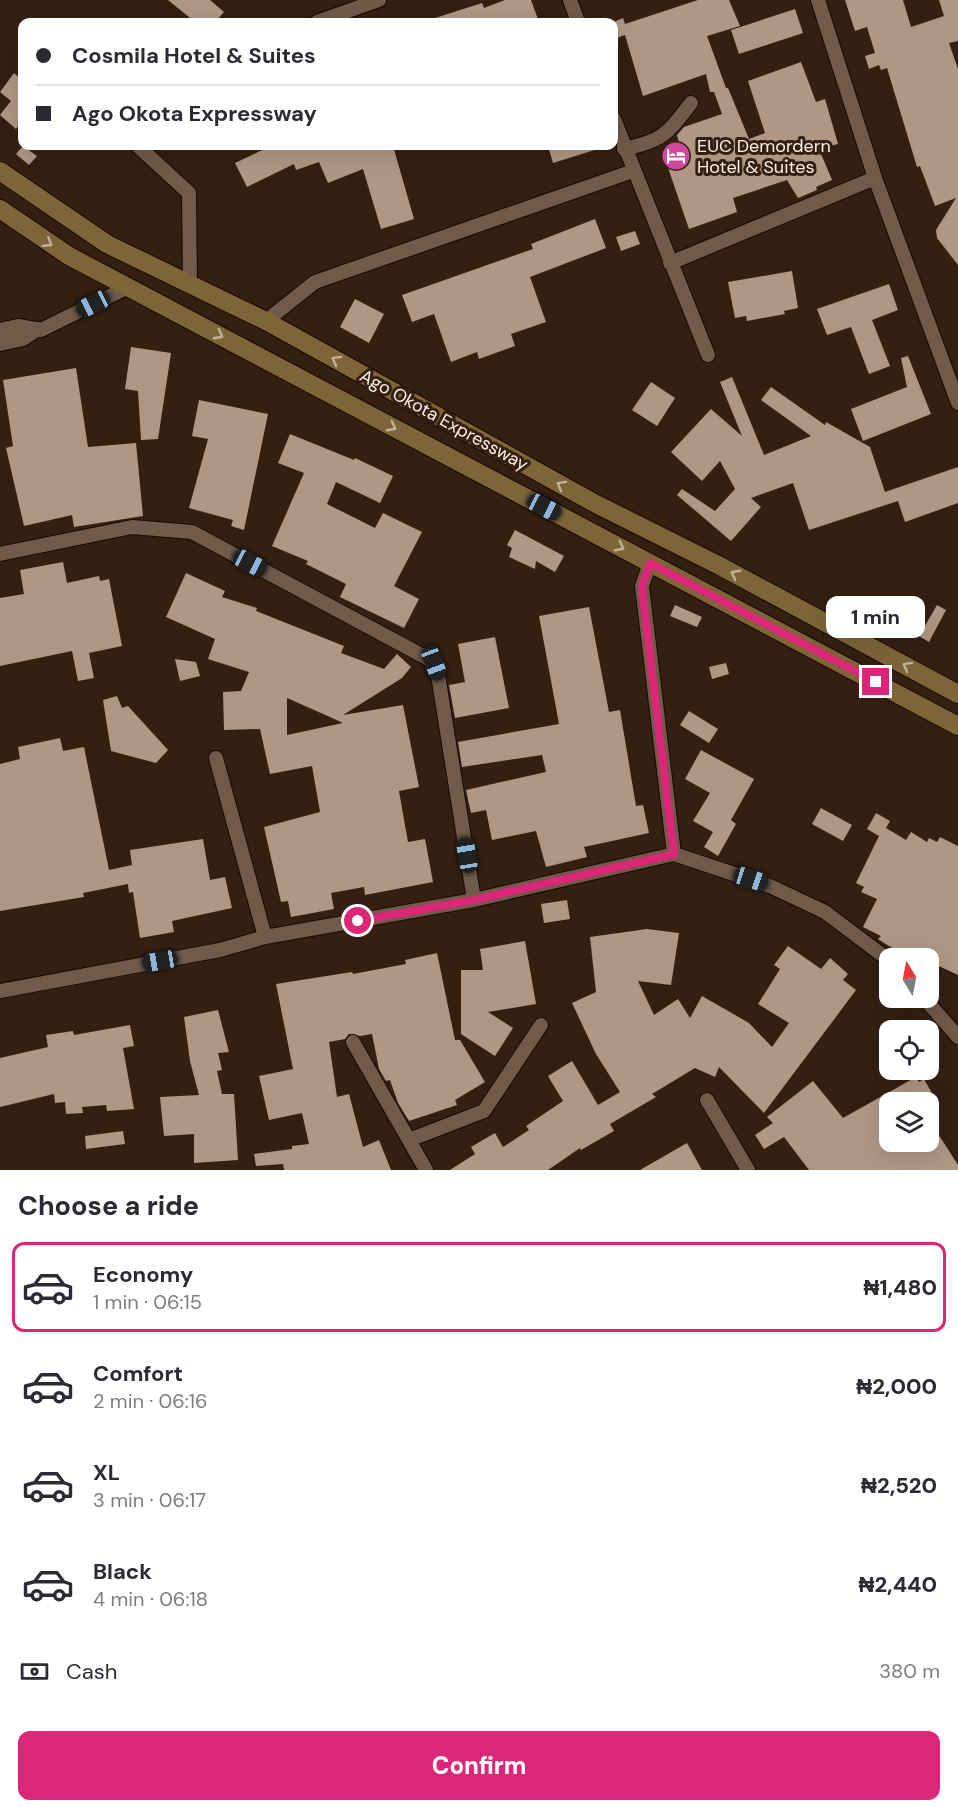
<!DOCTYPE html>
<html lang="en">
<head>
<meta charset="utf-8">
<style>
  body { margin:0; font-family:"DM Sans",sans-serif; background:#f2f2f3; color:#2b2b33; height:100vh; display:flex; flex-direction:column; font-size:22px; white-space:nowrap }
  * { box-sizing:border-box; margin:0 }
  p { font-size:20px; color:#7c7c81 }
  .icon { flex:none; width:33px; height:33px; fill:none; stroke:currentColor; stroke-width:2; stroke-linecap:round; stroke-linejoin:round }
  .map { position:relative; height:1170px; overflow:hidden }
  .sheet { display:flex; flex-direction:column; background:#fff; flex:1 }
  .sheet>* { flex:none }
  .banner { position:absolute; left:18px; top:18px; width:600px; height:132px; border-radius:12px; box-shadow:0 6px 24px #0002; display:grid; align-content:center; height:132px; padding:0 18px; background:#fff }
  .needle { width:39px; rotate:350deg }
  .tools { position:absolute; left:879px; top:948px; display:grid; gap:12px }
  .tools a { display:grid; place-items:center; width:60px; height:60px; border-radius:12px; background:#fff; box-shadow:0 6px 24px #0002; font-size:30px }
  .end { position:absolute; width:27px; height:27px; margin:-14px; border:8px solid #db2777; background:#fff; box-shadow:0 0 0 3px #fff }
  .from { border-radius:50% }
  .bubble { position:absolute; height:42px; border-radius:12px; background:#fff; box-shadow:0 6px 24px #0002; font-size:20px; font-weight:800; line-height:42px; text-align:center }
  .car { position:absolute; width:18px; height:36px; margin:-18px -9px; border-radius:8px; box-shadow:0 0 4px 2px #0007; background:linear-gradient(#222 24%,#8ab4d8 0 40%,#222 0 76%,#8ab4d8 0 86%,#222 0) }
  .banner b { display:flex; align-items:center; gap:21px; height:57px; font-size:22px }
  .banner b+b { border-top:2px solid #e1e1e2 }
  .banner i { width:15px; height:15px; background:#2b2b33 }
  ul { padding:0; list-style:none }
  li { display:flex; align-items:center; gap:18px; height:90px; margin:0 12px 9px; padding:0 6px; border:3px solid transparent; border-radius:12px }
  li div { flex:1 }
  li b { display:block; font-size:22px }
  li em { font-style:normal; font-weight:800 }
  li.current { border-color:#db2777 }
  li>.icon { width:54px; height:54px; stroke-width:1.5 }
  h2 { padding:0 18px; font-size:27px; line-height:72px }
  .pay { display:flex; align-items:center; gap:15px; height:66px; padding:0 18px; font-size:22px }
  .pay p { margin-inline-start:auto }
  .button { display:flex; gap:12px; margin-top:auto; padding:12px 18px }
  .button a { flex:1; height:69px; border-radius:12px; background:#db2777; color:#fff; font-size:24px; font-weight:800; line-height:69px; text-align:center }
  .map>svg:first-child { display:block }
  .building { fill:#af9784; fill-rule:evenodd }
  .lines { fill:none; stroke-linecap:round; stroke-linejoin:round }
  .minor-casing { stroke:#1a0900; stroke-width:16 }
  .secondary-casing { stroke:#1a0900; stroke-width:20 }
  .minor { stroke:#705a49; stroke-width:14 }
  .secondary { stroke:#7d6538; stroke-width:18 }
  .oneway { stroke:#c3b197 }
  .route { stroke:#db2777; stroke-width:8 }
  .labels { text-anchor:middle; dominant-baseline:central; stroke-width:6; stroke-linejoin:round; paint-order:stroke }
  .poi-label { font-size:18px; fill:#fcefe5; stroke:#332011; text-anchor:start }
  .street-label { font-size:18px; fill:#fcefe5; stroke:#332011 }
</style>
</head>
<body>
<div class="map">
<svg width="958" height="1170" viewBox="0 0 958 1170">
  <rect width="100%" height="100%" fill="#332011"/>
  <path class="building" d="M168 0H210L224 12 215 22H195Z
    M505 0H531L539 22H430L429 20 482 3 484 8Z
    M698 0H729L740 26 707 36 726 88H728L749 139 765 133 748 81 801 62 816 102 825 99 838 144 819 149 832 180 816 187 817 190 798 198 787 180 733 198 737 212 689 229 664 156 681 150 677 135 684 127 722 114 714 92H710L706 74 643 96 625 35 614 39V22L623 18 625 24Z
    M845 0H903L911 27 944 16 939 0H958V41L949 43 958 69V265L937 238 936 230 956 198 935 206 920 166 917 167 887 68 881 70 879 65 869 69 865 56 875 53 867 27 855 31Z
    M795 9 803 33 739 54 731 30Z
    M14 73 22 80V121L16 129 0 115 11 101 0 92Z
    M23 146 37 156 29 165 16 154Z
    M271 146H393L414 219 381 229 363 169 328 183 319 162 296 170 294 164 247 187 235 163Z
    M548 146H601V148L553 163Z
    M595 219 606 248 530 277 546 322 511 334 515 346 479 359 477 352 451 362 434 314 412 322 402 295 533 249 531 244Z
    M635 231 640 244 621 251 616 237Z
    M792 271 798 308 784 311 785 314 747 321 746 316 735 318 728 282Z
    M889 284 898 310 872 320 890 366 869 374 851 327 827 335 817 309Z
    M355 299 384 314 369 343 340 327Z
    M131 347 171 353 158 439 141 440 138 391 125 389Z
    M908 356 931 414 863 441 851 409 907 387 901 358Z
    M76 368 88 447 136 443 143 516 74 527 72 515 24 526 6 448 13 446 3 380Z
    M732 377 764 455 811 436 761 400 771 387 825 425 826 422 870 447 885 492 958 467V503L905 522 898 501 809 530 793 483 751 498 761 507 731 541 677 495 682 489 715 511 735 489 720 461 702 481 671 452 711 409 742 436 720 382Z
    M651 382 675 398 657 426 632 410Z
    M199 400 268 414 244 530 231 526 233 520 189 508 208 439 192 436Z
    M290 434 354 460 355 458 393 476 380 503 336 482 327 504 375 528 383 513 422 532 394 586 419 599 404 628 340 597 346 584 306 564 308 561 272 546 304 473 278 463Z
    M515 530 564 556 555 572 536 561 535 569 509 557 512 548 507 545Z
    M63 562 67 583 99 576 100 581 109 579 122 646 89 653 94 678 78 681 72 651 0 666V598L24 594 20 570Z
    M186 573 225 591 222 597 257 608 256 611 344 646 341 653 384 669 397 654 411 667 402 678 343 715 403 705 419 787 399 791 408 842 425 839 433 882 365 895 364 887 331 893 334 909 291 917 288 901 281 902 264 827 320 812 312 766 270 774 260 729 224 730 223 692 241 691 249 672 208 659 215 639 166 617ZM287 698 330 717 343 723 287 735Z
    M675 605 702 617 697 627 670 616Z
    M937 605 946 610 929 642 919 636Z
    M589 607 609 712 620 710 636 806 643 805 649 833 584 847 587 857 546 867 536 831 492 840 486 810 471 813 466 790 546 772 542 755 462 767 458 742 559 724 539 616Z
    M495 637 509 708 455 718 449 685 465 682 458 644Z
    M175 659 196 662 200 676 180 681Z
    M726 663 729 674 712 679 709 667Z
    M117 696 122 708 128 706 168 750 156 763 111 751 103 700Z
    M689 711 718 729 709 743 680 725Z
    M60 738 63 751 84 747 109 870 132 865 130 850 203 839 210 880 225 877 232 908 172 921 174 932 140 938 133 892 129 893 128 884 83 893 84 897 0 911V764L20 759 18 747Z
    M701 750 754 779 731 820 736 824 718 856 704 847 713 832 693 821 710 793 685 779Z
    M821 808 852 825 843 841 812 824Z
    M876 813 890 821 886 828 906 840 911 832 927 842 929 838 937 842 940 837 958 846V975L928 961V958H908L878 939 881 936 863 927 877 899 861 892 864 887 856 883 879 836 867 829Z
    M567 900 570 919 544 923 541 904Z
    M647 929 679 933 671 985 638 981 654 1015 678 999 690 1018 702 996 749 1023 772 1047 789 1023 758 1004 780 969 774 965 788 946 821 969 830 958 848 974 843 980 856 990 764 1113 719 1067 715 1077 695 1068 652 1094 656 1097 610 1124 614 1131 581 1150 580 1148 548 1170H450L475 1154 471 1147 495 1133 503 1147 529 1130 526 1126 563 1101 548 1076 572 1061 598 1105 620 1092 596 1054 572 1003 596 992 590 937Z
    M525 941 536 1004 488 1012 513 1028 495 1056 461 1034V970H483L480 949Z
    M437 953 455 1040H460L485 1082 455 1100 457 1105 409 1121 398 1103 390 1080 386 1081 379 1069 372 1034 360 1036 349 1034 345 1039 329 1042 337 1097 349 1094 363 1147 379 1140 391 1170H284L283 1164 256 1166 254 1154 292 1149V1146L309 1144 302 1113 269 1120 259 1076 293 1069 276 984 352 972 353 974 406 964 405 960Z
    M218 1010 229 1052 218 1053 222 1070 217 1071 222 1094H234L238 1160 194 1163V1134L164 1136 160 1097 199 1095 190 1061 184 1017Z
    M130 1025 134 1046 123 1048 134 1109 107 1111 106 1105 82 1107 83 1113 66 1114 65 1102 55 1103 54 1094 0 1107V1058L48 1047 46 1035 73 1031 74 1035Z
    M916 1077 919 1082 924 1079 937 1102H890V1142H928V1118L958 1165V1170H809L784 1137 764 1149 755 1135 773 1123 767 1117 813 1081 843 1118Z
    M123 1131 125 1144 86 1149 85 1136Z
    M687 1143 702 1170H640Z"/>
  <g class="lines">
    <g class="minor-casing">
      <path id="minor" d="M570 0 578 22
        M818 0 875 178 958 403
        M317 22 379 0
        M614 119 708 355
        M138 146 189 193 190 286
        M624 149C664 140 667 134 691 103
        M670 263 875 178
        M266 321 315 282 633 171
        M0 330 18 326 41 330 128 287
        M0 344 23 339 38 329
        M0 554 132 527 192 532 425 657 433 663 438 675 474 900
        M650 563 642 586 674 854 770 886 825 912 890 961
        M216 758 265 937
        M0 991 220 950 265 937 474 900 674 854
        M924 998 958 1037
        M353 1042 426 1170
        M707 1100 748 1170
        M409 1140 484 1111 541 1025"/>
    </g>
    <g class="secondary-casing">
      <path id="secondary" d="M0 171 107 244 266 321 596 504 720 566 958 694
        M0 209 69 256 958 726"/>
    </g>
    <use href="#minor" class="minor"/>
    <use href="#secondary" class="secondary"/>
  </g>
  <defs><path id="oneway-chevron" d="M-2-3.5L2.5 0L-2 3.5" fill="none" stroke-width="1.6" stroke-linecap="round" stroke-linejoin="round" transform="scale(1.5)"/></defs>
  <g class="oneway">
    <use href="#oneway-chevron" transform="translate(48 243) rotate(32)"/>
    <use href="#oneway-chevron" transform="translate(219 335) rotate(28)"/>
    <use href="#oneway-chevron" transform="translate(336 360) rotate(-151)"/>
    <use href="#oneway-chevron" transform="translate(392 427) rotate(28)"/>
    <use href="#oneway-chevron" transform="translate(561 485) rotate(-151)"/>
    <use href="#oneway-chevron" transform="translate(620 547) rotate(28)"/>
    <use href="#oneway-chevron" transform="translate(735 574) rotate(-152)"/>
    <use href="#oneway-chevron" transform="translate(907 666) rotate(-151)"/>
  </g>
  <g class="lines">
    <path class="route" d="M358 921 474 900 674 854 644 606 642 586 650 563 876 682"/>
  </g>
  <defs>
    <g id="hotel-disc" transform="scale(1.5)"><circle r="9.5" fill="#d1479c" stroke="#332011"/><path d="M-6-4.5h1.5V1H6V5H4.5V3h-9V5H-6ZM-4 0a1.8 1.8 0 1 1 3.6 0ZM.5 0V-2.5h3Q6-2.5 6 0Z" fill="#fff"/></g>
  </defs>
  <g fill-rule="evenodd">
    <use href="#hotel-disc" x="676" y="156"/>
  </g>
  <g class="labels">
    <g class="poi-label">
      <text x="697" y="146">EUC Demordern<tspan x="697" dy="21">Hotel &amp; Suites</tspan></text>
    </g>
    <g class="street-label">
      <text transform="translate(444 420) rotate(29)">Ago Okota Expressway</text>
    </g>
  </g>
</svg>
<div class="tools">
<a><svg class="needle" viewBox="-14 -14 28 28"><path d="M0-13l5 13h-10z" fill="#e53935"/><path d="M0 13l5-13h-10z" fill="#7c7c81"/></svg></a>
<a><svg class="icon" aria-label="locate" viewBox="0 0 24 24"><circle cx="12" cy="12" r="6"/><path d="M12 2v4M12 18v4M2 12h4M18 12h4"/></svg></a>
<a><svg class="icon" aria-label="layers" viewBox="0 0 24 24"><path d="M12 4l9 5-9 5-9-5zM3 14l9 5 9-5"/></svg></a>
</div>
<i class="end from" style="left:358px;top:921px"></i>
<i class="end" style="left:876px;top:682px"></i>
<div class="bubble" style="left:826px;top:596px;width:99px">1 min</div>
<i class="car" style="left:93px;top:304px;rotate:243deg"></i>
<i class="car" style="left:544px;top:507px;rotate:118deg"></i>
<i class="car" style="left:250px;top:563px;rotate:118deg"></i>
<i class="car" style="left:434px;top:663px;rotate:159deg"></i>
<i class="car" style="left:467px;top:855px;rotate:351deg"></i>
<i class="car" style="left:751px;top:879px;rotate:108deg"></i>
<i class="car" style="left:160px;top:961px;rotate:260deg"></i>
<div class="banner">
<b><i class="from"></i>Cosmila Hotel &amp; Suites</b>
<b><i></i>Ago Okota Expressway</b>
</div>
</div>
<section class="sheet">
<h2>Choose a ride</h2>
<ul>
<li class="current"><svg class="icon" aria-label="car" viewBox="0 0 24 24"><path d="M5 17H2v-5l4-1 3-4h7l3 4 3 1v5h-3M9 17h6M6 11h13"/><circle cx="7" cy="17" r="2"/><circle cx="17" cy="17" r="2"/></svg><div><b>Economy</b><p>1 min · 06:15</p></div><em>₦1,480</em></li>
<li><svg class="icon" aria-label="car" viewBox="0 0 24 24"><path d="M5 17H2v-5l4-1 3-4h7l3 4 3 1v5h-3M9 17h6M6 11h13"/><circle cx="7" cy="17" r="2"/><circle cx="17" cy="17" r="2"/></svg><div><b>Comfort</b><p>2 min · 06:16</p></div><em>₦2,000</em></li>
<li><svg class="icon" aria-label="car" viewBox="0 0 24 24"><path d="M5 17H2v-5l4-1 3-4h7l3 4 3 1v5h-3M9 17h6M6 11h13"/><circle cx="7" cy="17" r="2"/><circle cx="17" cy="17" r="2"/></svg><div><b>XL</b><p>3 min · 06:17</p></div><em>₦2,520</em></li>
<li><svg class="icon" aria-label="car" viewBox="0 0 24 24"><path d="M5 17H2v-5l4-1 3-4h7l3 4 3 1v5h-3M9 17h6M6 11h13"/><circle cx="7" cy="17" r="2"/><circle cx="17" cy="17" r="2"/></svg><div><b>Black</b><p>4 min · 06:18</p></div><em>₦2,440</em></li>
</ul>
<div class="pay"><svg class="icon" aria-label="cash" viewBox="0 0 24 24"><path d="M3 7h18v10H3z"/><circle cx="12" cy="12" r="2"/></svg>Cash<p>380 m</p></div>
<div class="button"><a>Confirm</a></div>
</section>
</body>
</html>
